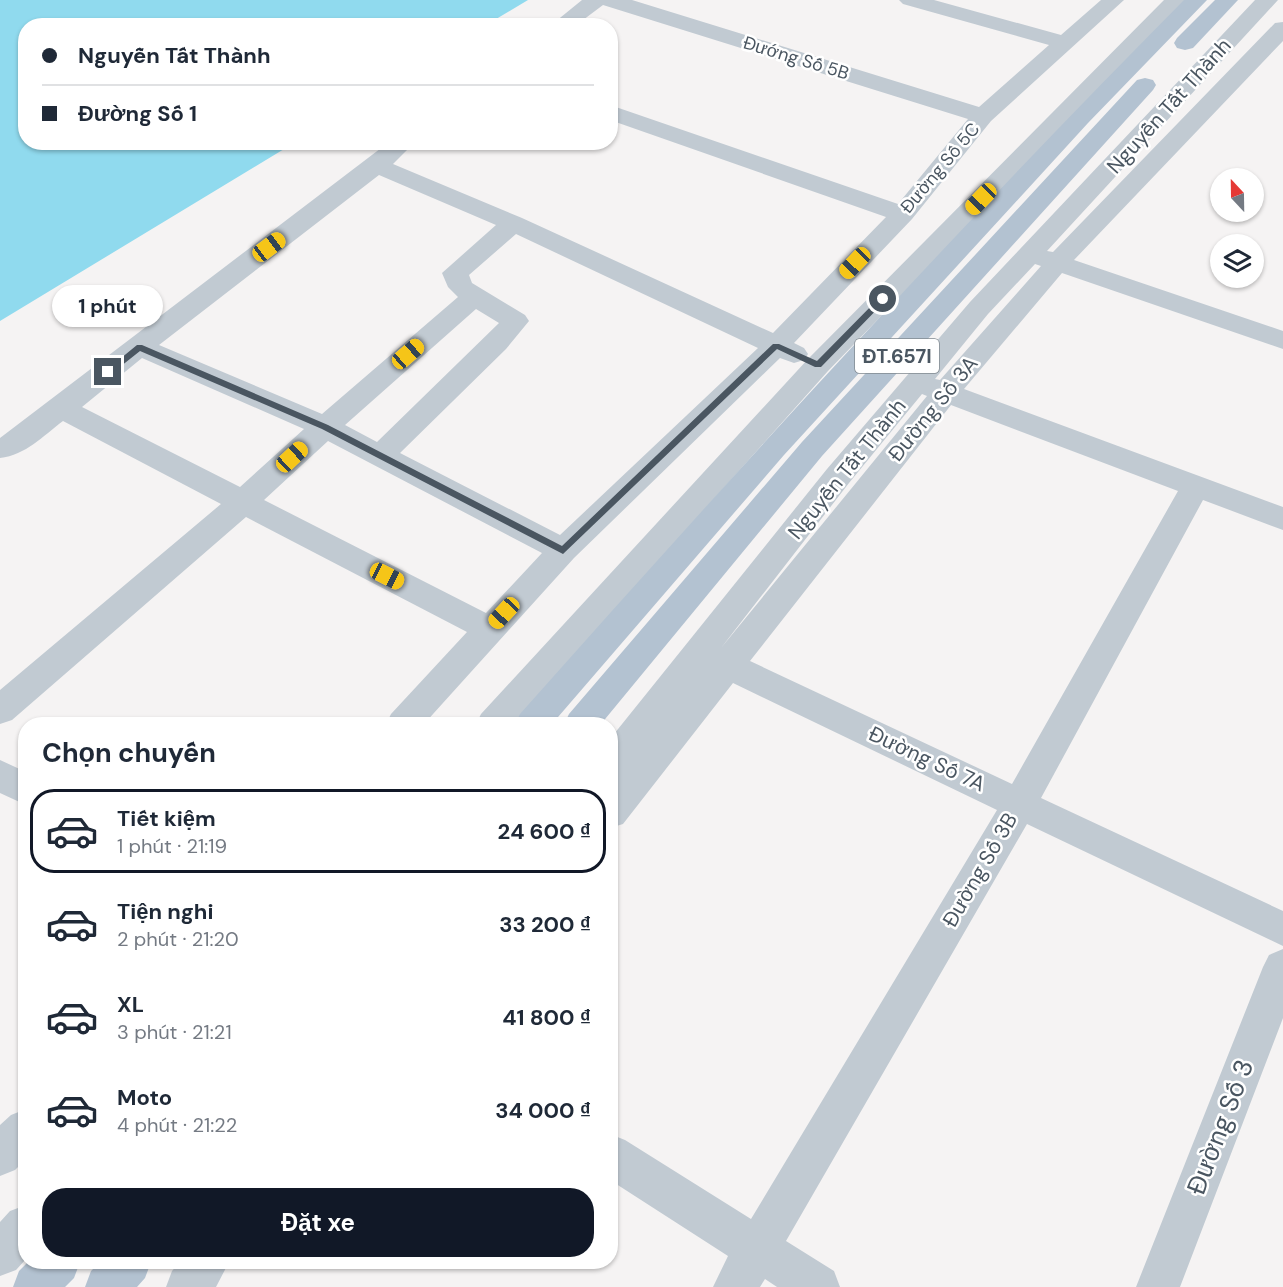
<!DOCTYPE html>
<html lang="vi">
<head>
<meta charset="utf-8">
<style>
  body { margin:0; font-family:"DM Sans",sans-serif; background:#f6f6f7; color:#1f2937; height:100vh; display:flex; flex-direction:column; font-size:22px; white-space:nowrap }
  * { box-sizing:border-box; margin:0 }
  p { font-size:20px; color:#747a83 }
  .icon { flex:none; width:33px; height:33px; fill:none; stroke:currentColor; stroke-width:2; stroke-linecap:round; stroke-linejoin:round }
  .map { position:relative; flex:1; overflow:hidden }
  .sheet { position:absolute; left:18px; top:717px; width:600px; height:552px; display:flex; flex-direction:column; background:#fff; border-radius:24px; box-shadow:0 2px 4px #0004 }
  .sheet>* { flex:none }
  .top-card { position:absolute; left:18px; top:18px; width:600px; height:132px; border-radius:24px; box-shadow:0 2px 4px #0004; display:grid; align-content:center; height:132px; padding:0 24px; background:#fff }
  .needle { width:39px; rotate:338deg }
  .tools { position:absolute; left:1210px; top:168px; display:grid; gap:12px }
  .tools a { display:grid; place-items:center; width:54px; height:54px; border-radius:50%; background:#fff; box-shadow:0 2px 4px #0004; font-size:30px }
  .end { position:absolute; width:27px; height:27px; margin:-14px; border:8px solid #4a5661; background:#fff; box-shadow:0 0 0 3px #fff }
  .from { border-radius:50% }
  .bubble { position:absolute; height:42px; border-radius:21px; background:#fff; box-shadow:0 2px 4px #0004; font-size:20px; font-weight:700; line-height:42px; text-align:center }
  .car { position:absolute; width:18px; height:36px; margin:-18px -9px; border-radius:8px; box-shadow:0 0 4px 2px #0007; background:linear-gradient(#f5c518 24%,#345 0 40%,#f5c518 0 76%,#345 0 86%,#f5c518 0) }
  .top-card b { display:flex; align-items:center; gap:21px; height:57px; font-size:22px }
  .top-card b+b { border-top:2px solid #e0e1e3 }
  .top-card i { width:15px; height:15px; background:#1f2937 }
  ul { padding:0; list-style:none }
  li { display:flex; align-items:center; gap:18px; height:84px; margin:0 12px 9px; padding:0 12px; border:3px solid transparent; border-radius:24px }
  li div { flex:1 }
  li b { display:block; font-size:22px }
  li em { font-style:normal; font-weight:700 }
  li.on { border-color:#111827 }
  li>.icon { width:54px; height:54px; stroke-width:1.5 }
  h2 { padding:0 24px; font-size:27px; line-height:72px }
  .primary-button { display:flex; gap:12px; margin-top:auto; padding:12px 24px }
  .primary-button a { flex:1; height:69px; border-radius:24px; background:#111827; color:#fff; font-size:24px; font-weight:700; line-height:69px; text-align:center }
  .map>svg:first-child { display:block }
  .water { fill:#90daee }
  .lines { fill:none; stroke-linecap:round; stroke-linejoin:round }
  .minor { fill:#c1cad2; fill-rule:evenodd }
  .major { fill:#b3c2d1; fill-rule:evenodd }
  .route { fill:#4a5661 }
  .labels { text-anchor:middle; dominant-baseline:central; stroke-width:5; stroke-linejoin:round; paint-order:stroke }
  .far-street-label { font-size:18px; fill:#4a5661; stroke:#fff }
  .shield { fill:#fff; stroke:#808990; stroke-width:1.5 }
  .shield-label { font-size:20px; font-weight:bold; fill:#4a5661 }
  .street-label { font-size:21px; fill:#4a5661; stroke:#fff }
  .near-street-label { font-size:26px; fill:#4a5661; stroke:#fff }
</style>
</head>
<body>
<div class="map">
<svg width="1283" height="1287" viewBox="0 0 1283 1287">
  <rect width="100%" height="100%" fill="#f5f3f3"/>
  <path class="water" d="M0 0H528L486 25 26 26V142L294 143 0 321Z"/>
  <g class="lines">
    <path class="minor" d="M582 0H632L979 107 1049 45 903 4 899 0H934L1061 35 1101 0H1124L991 121 912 219 794 343 804 348 808 354 804 360 794 363 780 358 574 558 424 724H386L391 714 467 632 246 517 12 720 0 724V690L221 504 63 421C43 436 26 455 0 458V438L389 142H415L393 164 522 218 773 333 886 217 610 120V105L898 204 968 119 603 5 575 26H550ZM379 175 496 225 442 273 448 287 458 297 322 414 159 345ZM516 234 758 348 560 535 400 453 506 349 529 321 525 315 472 283 469 275ZM476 309 499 323 377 442 345 425ZM142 358 304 429 240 487 82 407ZM328 441 542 553 486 613 264 500Z
      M1164 0H1187L828 371 513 724H476L481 714 808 359Z
      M1255 0H1278L1047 251 1053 252 1275 23 1283 22V41L1074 260 1283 331V349L1062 273 964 389 1283 507V530L1203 500 1041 798 1283 911V946L1027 824 786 1241 834 1271 840 1287H777L765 1279 760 1287H713L728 1256 610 1180V1134L625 1140 751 1219 997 810 733 683 623 824 610 828V786L618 777 610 779V739L827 469 970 302ZM1035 264 1041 266 940 380 935 379 988 314ZM922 394 927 396 721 648 849 483ZM951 405 1178 491 1012 784 750 661Z
      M0 760 26 772V805L0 793Z
      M1283 949V1018L1180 1287H1136L1263 967 1269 955Z
      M26 1109V1159L15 1170 0 1176V1125L11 1115Z
      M26 1205V1259L16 1270 0 1276V1222L10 1211Z
      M180 1262H229L216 1287H166L172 1271Z"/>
    <path class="major" d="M1184 0H1207L1088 123 784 455 552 724H515L520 714C736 471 955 231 1184 0Z
      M1215 0H1238L1193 48 1185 50 1177 48 1174 43 1177 38Z
      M1145 78 1153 80 1156 85 1153 90 822 456 601 724H564L569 714 802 442 1137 80Z
      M28 1262H80L74 1278 65 1287H13L19 1271Z
      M100 1262H151L145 1278 137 1287H85L91 1271Z"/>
  </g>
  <path class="route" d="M880 297 887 299 821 367H815L777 349 563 554 322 429 140 351 111 374 104 372 137 345H142L328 425 562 546 773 344H779L817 361Z"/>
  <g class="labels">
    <g class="far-street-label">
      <text transform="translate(796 58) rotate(17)">Đướng Số 5B</text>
      <text transform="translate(940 168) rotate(-50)">Đường Số 5C</text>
    </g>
    <rect class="shield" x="855" y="339" width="84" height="34" rx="4.5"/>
    <g class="shield-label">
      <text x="897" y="356">ĐT.657I</text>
    </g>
    <g class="street-label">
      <text transform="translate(1169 106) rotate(-48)">Nguyễn Tất Thành</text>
      <text transform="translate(933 409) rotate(-51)">Đường Số 3A</text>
      <text transform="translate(847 469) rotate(-51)">Nguyễn Tất Thành</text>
      <text transform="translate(927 759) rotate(25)">Đường Số 7A</text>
      <text transform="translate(980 870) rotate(-60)">Đường Số 3B</text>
    </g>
    <g class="near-street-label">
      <text transform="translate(1220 1127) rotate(-69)">Đường Số 3</text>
    </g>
  </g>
</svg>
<div class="tools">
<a><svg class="needle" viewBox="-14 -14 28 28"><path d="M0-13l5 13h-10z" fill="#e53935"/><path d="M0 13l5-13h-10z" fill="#747a83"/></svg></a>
<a><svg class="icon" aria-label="layers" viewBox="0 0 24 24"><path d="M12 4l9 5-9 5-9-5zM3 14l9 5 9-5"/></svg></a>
</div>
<i class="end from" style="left:883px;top:299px"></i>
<i class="end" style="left:108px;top:372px"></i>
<div class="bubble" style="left:52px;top:285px;width:111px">1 phút</div>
<i class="car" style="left:981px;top:199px;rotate:224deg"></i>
<i class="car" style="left:269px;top:247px;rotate:53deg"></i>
<i class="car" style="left:855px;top:263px;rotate:224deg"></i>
<i class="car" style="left:408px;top:354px;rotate:49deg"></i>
<i class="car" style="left:292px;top:457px;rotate:47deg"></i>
<i class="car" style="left:387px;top:576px;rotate:117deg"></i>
<i class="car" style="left:504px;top:613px;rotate:223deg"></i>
<div class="top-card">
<b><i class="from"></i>Nguyễn Tất Thành</b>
<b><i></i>Đường Số 1</b>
</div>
<section class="sheet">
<h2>Chọn chuyến</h2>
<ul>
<li class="on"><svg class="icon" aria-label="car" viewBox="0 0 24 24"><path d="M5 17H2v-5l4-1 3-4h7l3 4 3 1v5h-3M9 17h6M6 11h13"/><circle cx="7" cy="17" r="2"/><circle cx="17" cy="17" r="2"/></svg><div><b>Tiết kiệm</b><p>1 phút · 21:19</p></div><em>24 600 ₫</em></li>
<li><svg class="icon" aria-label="car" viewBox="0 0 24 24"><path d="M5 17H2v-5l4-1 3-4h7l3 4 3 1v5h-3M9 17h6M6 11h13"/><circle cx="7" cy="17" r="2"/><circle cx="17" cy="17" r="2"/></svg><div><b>Tiện nghi</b><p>2 phút · 21:20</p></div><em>33 200 ₫</em></li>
<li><svg class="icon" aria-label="car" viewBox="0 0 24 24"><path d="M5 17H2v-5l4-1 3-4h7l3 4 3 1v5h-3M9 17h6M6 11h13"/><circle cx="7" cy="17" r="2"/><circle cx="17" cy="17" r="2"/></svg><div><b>XL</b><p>3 phút · 21:21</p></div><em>41 800 ₫</em></li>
<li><svg class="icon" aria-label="car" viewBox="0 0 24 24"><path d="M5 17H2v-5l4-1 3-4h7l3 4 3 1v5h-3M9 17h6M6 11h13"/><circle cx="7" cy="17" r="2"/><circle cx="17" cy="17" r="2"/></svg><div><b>Moto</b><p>4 phút · 21:22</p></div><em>34 000 ₫</em></li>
</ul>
<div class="primary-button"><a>Đặt xe</a></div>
</section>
</div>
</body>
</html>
